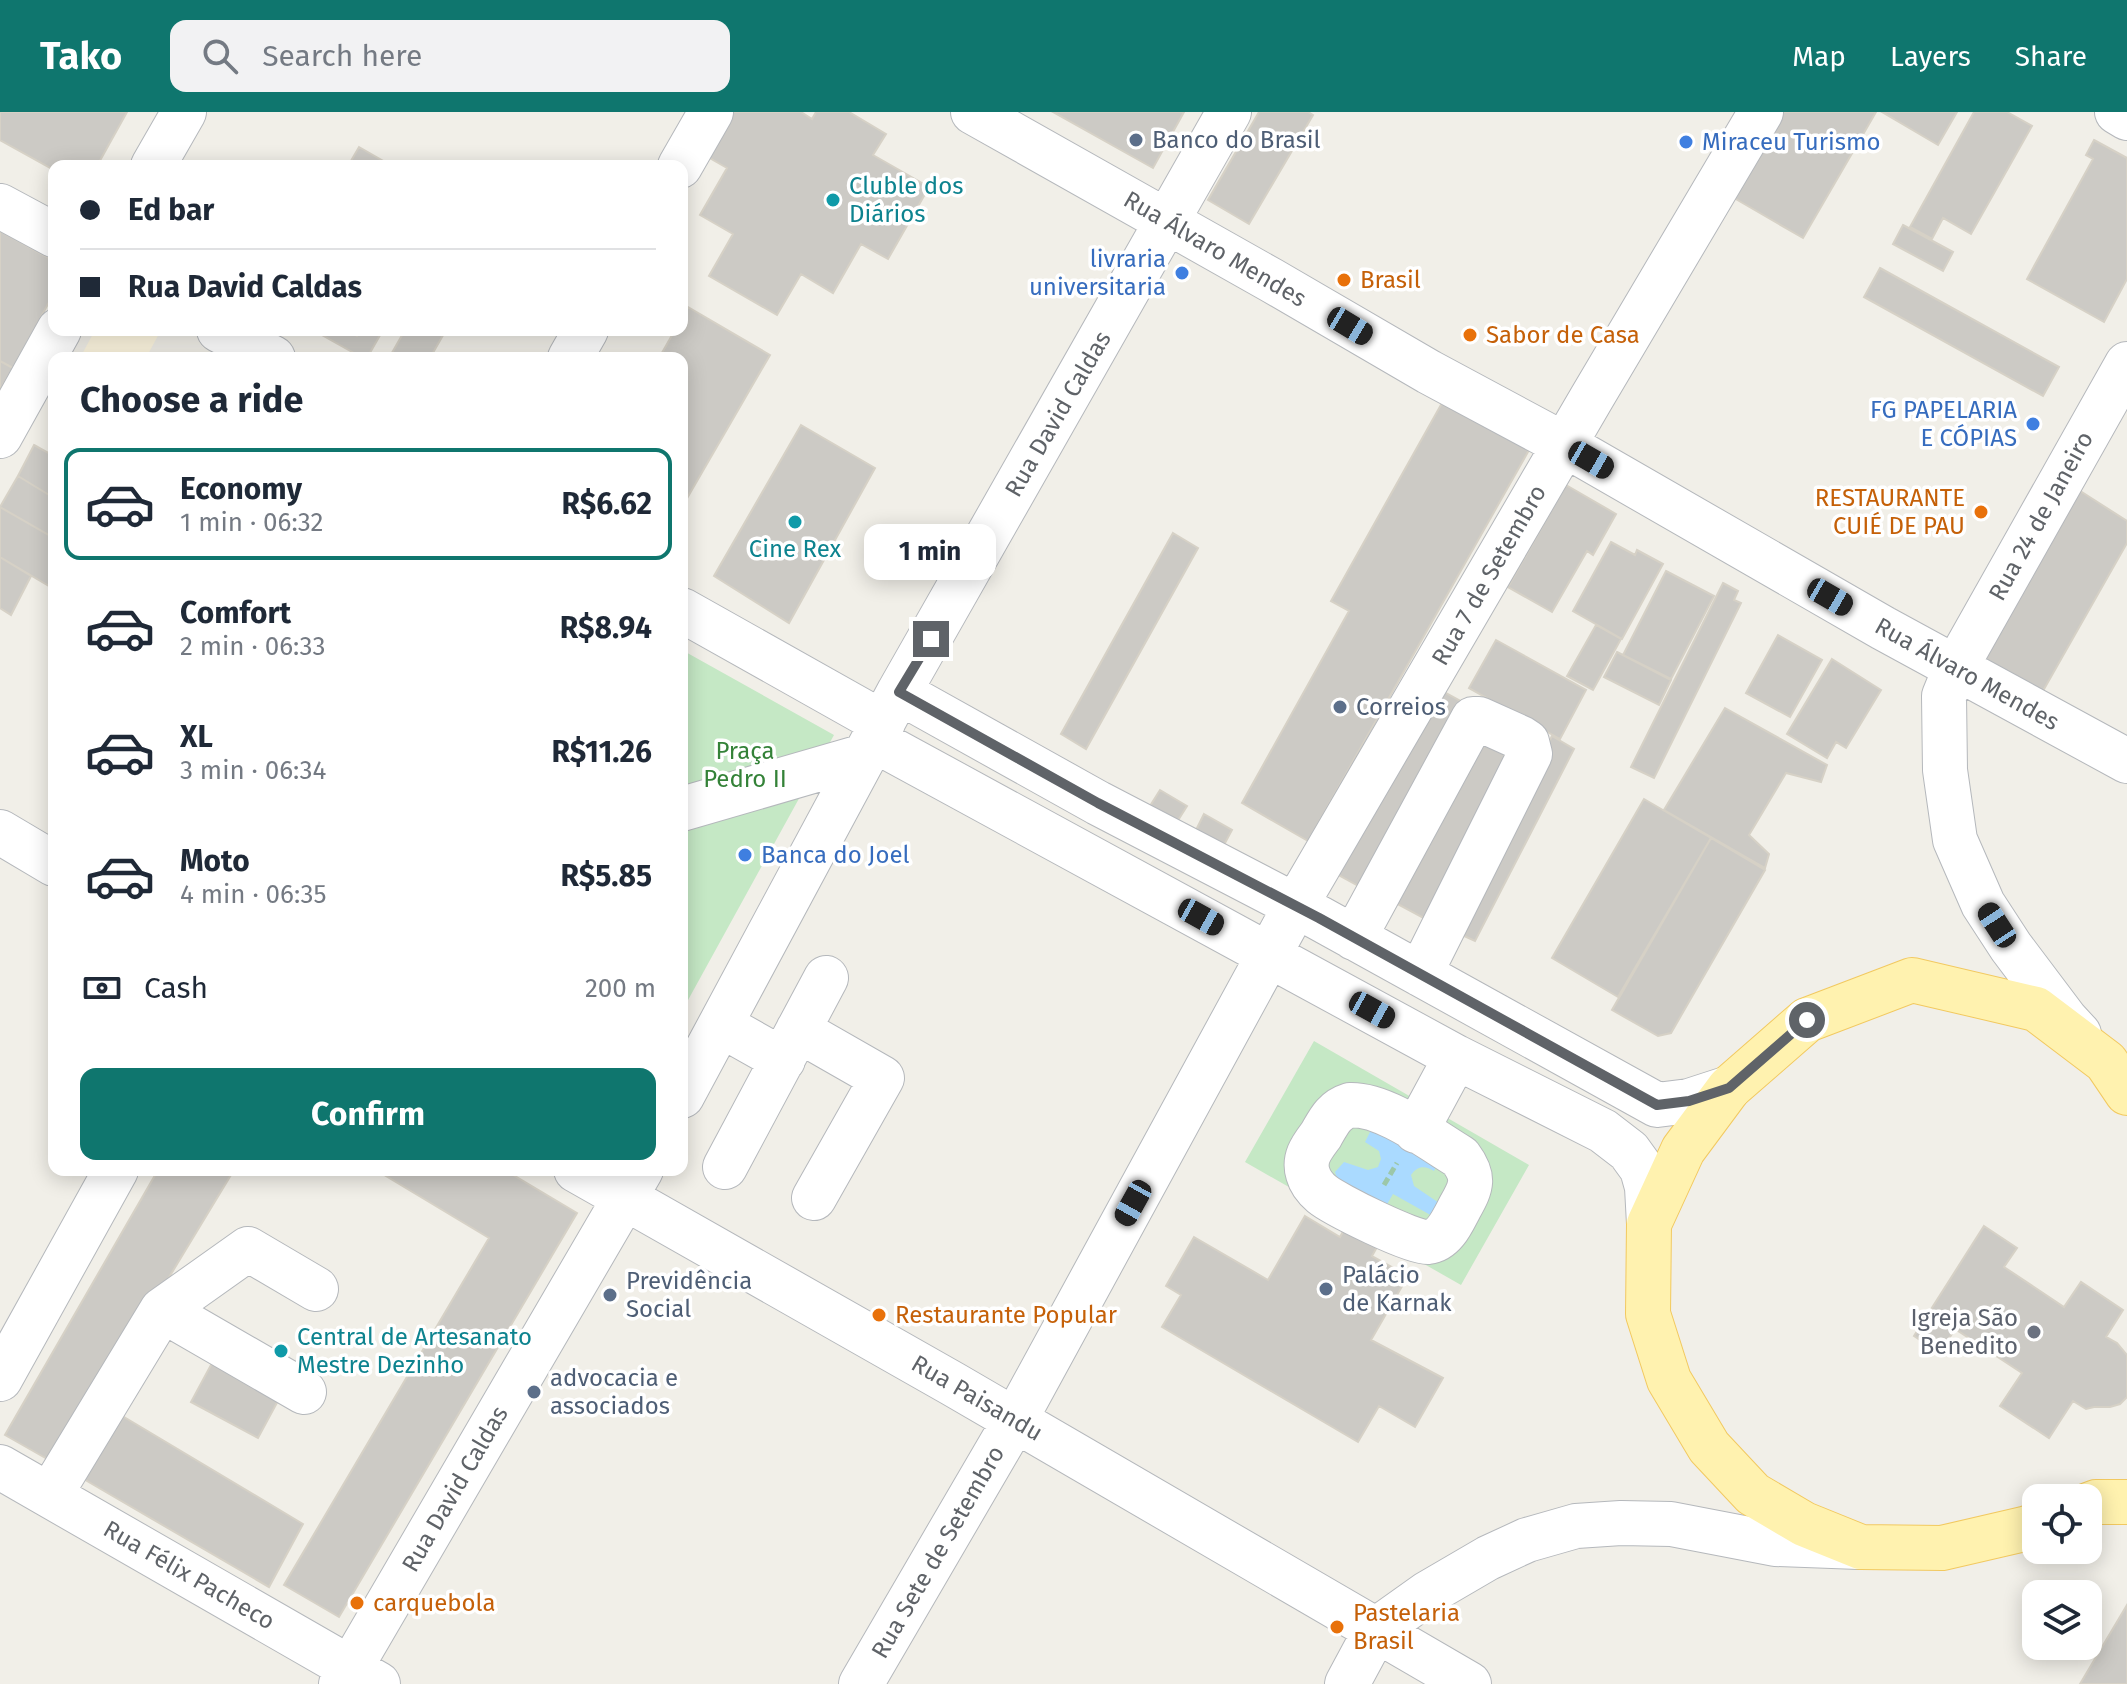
<!DOCTYPE html>
<html lang="en">
<head>
<meta charset="utf-8">
<style>
  body { margin:0; font-family:"Fira Sans",sans-serif; background:#f2f2f3; color:#1f2937; height:100vh; display:flex; flex-direction:column; font-size:30px; white-space:nowrap }
  * { box-sizing:border-box; margin:0 }
  p { font-size:26px; color:#747a83 }
  .icon { flex:none; width:44px; height:44px; fill:none; stroke:currentColor; stroke-width:2; stroke-linecap:round; stroke-linejoin:round }
  .map { position:relative; flex:1; overflow:hidden }
  .details { position:absolute; left:48px; top:240px; width:640px; height:824px; display:flex; flex-direction:column; background:#fff; border-radius:16px; box-shadow:0 4px 20px #0003 }
  .details>* { flex:none }
  .guide { position:absolute; left:48px; top:48px; width:640px; height:176px; border-radius:16px; box-shadow:0 4px 20px #0003; display:grid; align-content:center; height:176px; padding:0 32px; background:#fff }
  .tools { position:absolute; left:2022px; top:1372px; display:grid; gap:16px }
  .tools a { display:grid; place-items:center; width:80px; height:80px; border-radius:16px; background:#fff; box-shadow:0 4px 20px #0003; font-size:40px }
  .end { position:absolute; width:36px; height:36px; margin:-18px; border:10px solid #5f6368; background:#fff; box-shadow:0 0 0 4px #fff }
  .from { border-radius:50% }
  .bubble { position:absolute; height:56px; border-radius:16px; background:#fff; box-shadow:0 4px 20px #0003; font-size:26px; font-weight:700; line-height:56px; text-align:center }
  .car { position:absolute; width:24px; height:48px; margin:-24px -12px; border-radius:10px; box-shadow:0 0 6px 2px #0007; background:linear-gradient(#222 24%,#8ab4d8 0 40%,#222 0 76%,#8ab4d8 0 86%,#222 0) }
  .guide b { display:flex; align-items:center; gap:28px; height:76px; font-size:30px }
  .guide b+b { border-top:2px solid #e0e1e3 }
  .guide i { width:20px; height:20px; background:#1f2937 }
  ul { padding:0; list-style:none }
  li { display:flex; align-items:center; gap:24px; height:112px; margin:0 16px 12px; padding:0 16px; border:4px solid transparent; border-radius:16px }
  li div { flex:1 }
  li b { display:block; font-size:30px }
  li em { font-style:normal; font-weight:700 }
  li.on { border-color:#0f766e }
  li>.icon { width:72px; height:72px; stroke-width:1.5 }
  h2 { padding:0 32px; font-size:36px; line-height:96px }
  .pay { display:flex; align-items:center; gap:20px; height:88px; padding:0 32px; font-size:30px }
  .pay p { margin-inline-start:auto }
  .button { display:flex; gap:16px; margin-top:auto; padding:16px 32px }
  .button a { flex:1; height:92px; border-radius:16px; background:#0f766e; color:#fff; font-size:32px; font-weight:700; line-height:92px; text-align:center }
  header { display:flex; align-items:center; gap:48px; box-sizing:border-box; height:112px; padding:0 40px; background:#0f766e; color:#fff }
  header strong { font-size:38px }
  nav { display:flex; gap:44px; margin-inline-start:auto; font-size:28px }
  .search { width:560px; height:72px; background:#f2f2f3; display:flex; align-items:center; gap:20px; box-sizing:border-box; padding:0 28px; border-radius:16px; color:#747a83; font-size:30px }
  .map>svg:first-child { display:block }
  .commercial { fill:#fef7e0 }
  .green { fill:#c5e8c5 }
  .water { fill:#aadaff }
  .building { fill:#cccac5; stroke:#d6d1c6; stroke-width:2 }
  .lines { fill:none; stroke-linecap:round; stroke-linejoin:round }
  .minor-casing { stroke:#b5b8bc; stroke-width:46 }
  .major-casing { stroke:#f2c960; stroke-width:46 }
  .path { stroke:#9cc7a9; stroke-width:5; stroke-dasharray:8 4; stroke-linecap:butt }
  .minor { stroke:#fff; stroke-width:44 }
  .major { stroke:#fff2af; stroke-width:44 }
  .route { stroke:#5f6368; stroke-width:10 }
  .service-dot { fill:#5c6f8a; stroke:#fff; stroke-width:3 }
  .shop-dot { fill:#3f7fe0; stroke:#fff; stroke-width:3 }
  .culture-dot { fill:#0f9aa8; stroke:#fff; stroke-width:3 }
  .food-dot { fill:#e8710a; stroke:#fff; stroke-width:3 }
  .worship-dot { fill:#6b7280; stroke:#fff; stroke-width:3 }
  .labels { text-anchor:middle; dominant-baseline:central; stroke-width:7; stroke-linejoin:round; paint-order:stroke }
  .service-label { font-size:24px; fill:#4e5e75; stroke:#fff; text-anchor:start }
  .shop-label { font-size:24px; fill:#366cbe; stroke:#fff; text-anchor:start }
  .culture-label { font-size:24px; fill:#0d838f; stroke:#fff; text-anchor:start }
  .street-label { font-size:24px; fill:#5f6368; stroke:#fff }
  .food-label { font-size:24px; fill:#c56008; stroke:#fff; text-anchor:start }
  .park-label { font-size:24px; fill:#348238; stroke:#fff }
  .worship-label { font-size:24px; fill:#5b616d; stroke:#fff; text-anchor:end }
</style>
</head>
<body>
<header>
<strong>Tako</strong>
<div class="search"><svg class="icon" aria-label="search" viewBox="0 0 24 24"><circle cx="10" cy="10" r="6"/><path d="M15 15l6 6"/></svg>Search here</div>
<nav><a>Map</a><a>Layers</a><a>Share</a></nav>
</header>
<div class="map">
<svg width="2127" height="1572" viewBox="0 0 2127 1572">
  <rect width="100%" height="100%" fill="#f1efe8"/>
  <path class="commercial" d="M95 218H161L146 246H80Z"/>
  <path class="green" d="M682 538 834 623 682 899Z
    M1314 929 1529 1053 1461 1173 1245 1050Z"/>
  <path class="water" d="M1374 1012 1439 1048 1434 1059C1425 1053 1417 1054 1411 1063L1414 1074 1442 1093 1434 1105 1393 1082 1386 1094 1338 1069 1335 1060 1344 1050 1368 1058 1378 1055 1381 1047 1379 1039 1365 1030Z"/>
  <path class="building" d="M0 0H127L97 54H54V58L0 28Z
    M732 0H801L812 7 816 0H849L886 22 873 43 929 75 888 147 861 132 833 181 801 162 777 203 709 164 733 122 700 103 727 56 706 44Z
    M1053 0H1184L1153 56Z
    M1259 0H1308L1313 3 1249 112 1208 88Z
    M1784 0H1876L1803 126 1734 86Z
    M1882 0H1957L1938 33Z
    M1974 0H2007L2032 14 1971 122 1943 106 1932 127 1910 115Z
    M2094 28 2127 46V167L2104 210 2027 167 2093 47 2086 43Z
    M359 35 392 54H348Z
    M1903 113 1953 140 1943 159 1893 132Z
    M0 119 54 149V181L13 256 0 249Z
    M1880 156 2059 255 2043 284 1864 185Z
    M688 195 770 243 682 395V246H659L675 218H682V206Z
    M313 218H346L357 224 360 218H383L367 246H363Z
    M405 218H446L430 246H389Z
    M0 249 13 256 0 278Z
    M1447 282 1533 331 1308 729 1242 691 1349 499 1331 489Z
    M801 313 875 356 789 511 714 464Z
    M34 333 54 344V386L18 364Z
    M18 364 54 386V426L0 395Z
    M1566 373 1616 402 1593 443 1587 439 1552 500 1508 475Z
    M2074 375 2127 409V431L2043 579 1973 540Z
    M0 395 54 426V477L0 445Z
    M1173 421 1198 436 1086 637 1061 622Z
    M1611 430 1635 443 1637 438 1663 452 1622 527 1573 499Z
    M0 445 31 464 11 503 0 496Z
    M1666 459 1714 484 1671 567 1623 543Z
    M1723 471 1738 479 1734 488 1741 491 1654 666 1631 655Z
    M1596 513 1621 527 1593 578 1567 564Z
    M1778 523 1822 548 1790 605 1746 581Z
    M1496 528 1586 578 1560 627 1469 576Z
    M1617 540 1671 568 1659 593 1604 565Z
    M1832 547 1881 578 1846 636 1836 630 1827 646 1787 622Z
    M1437 576 1464 591 1362 776 1335 761Z
    M1725 596 1827 653 1821 670 1786 661 1749 723 1769 742 1765 756 1664 698Z
    M1478 619 1516 639 1429 809 1392 789Z
    M1552 624 1574 637 1475 829 1453 819Z
    M1160 678 1187 694 1177 710 1150 694Z
    M1644 687 1711 726 1618 885 1552 846Z
    M1204 702 1232 718 1224 733 1196 718Z
    M1711 726 1765 758 1671 921 1658 924 1612 898Z
    M158 1058H234L56 1352 5 1323Z
    M376 1058H505L577 1101 339 1505 284 1473 489 1126Z
    M1305 1104 1340 1125 1350 1107 1382 1126 1372 1144 1408 1164 1371 1228 1443 1266 1415 1315 1379 1294 1358 1330 1162 1215 1181 1183 1166 1174 1194 1125 1268 1168Z
    M1984 1114 2017 1136 2004 1155 2064 1195 2081 1170 2123 1198 2106 1225 2117 1231 2127 1243V1285L2120 1292 2110 1295H2094L2086 1297 2073 1289 2049 1326 2000 1294 2022 1261 1955 1217 1940 1241 1914 1224Z
    M212 1251 279 1287 258 1326 191 1290Z
    M114 1299 303 1412 269 1475 75 1362Z
    M2127 1493V1572H2080Z"/>
  <g class="lines">
    <g class="minor-casing">
      <path id="minor" d="M973 0 1271 168 1429 260 1565 333 1883 516 2127 649
        M2117 0 2127 6
        M153 54 184 0
        M680 54 711 0
        M0 94 54 123
        M219 218 273 246
        M570 246 586 218
        M0 324 59 218
        M682 498 883 611
        M899 580 1098 691 1319 806 1657 993 1689 989 1729 976
        M874 628 1456 945 1603 1019 1629 1039 1642 1057 1647 1075 1649 1112
        M682 697 864 644
        M0 720 54 752
        M1354 826 1473 607H1479L1521 626 1527 630 1530 642 1420 862
        M721 913 783 948
        M798 918 882 966 814 1086
        M2079 922 2066 908 2011 835 1983 792 1955 728 1945 658 1944 584 1955 557 2127 252
        M682 984 899 580 1229 0
        M1350 993C1385 992 1430 1027 1460 1045 1475 1065 1472 1074 1460 1095 1453 1108 1445 1128 1428 1130 1414 1132 1334 1092 1322 1082 1316 1077 1310 1069 1308 1062 1303 1046 1312 1035 1321 1023 1329 1009 1334 998 1350 993Z
        M1416 1019 1456 945
        M725 1055 826 866
        M576 1058 953 1272 1469 1572
        M162 1198 304 1280
        M0 1267 116 1058
        M0 1355 378 1572
        M50 1383 162 1198 248 1137 316 1177
        M341 1572 641 1058
        M861 1572 1015 1308 1296 793 1591 287 1761 0
        M1347 1572 1376 1518 1428 1481 1488 1446 1527 1428 1576 1414 1621 1411 1671 1412 1775 1432 1859 1435"/>
    </g>
    <g class="major-casing">
      <path id="major" d="M2088 1393 2096 1390H2127
        M2036 1413 2024 1417 1942 1436 1861 1435 1804 1412 1753 1382 1709 1335 1669 1268 1648 1202 1649 1112 1683 1038 1729 976 1807 908 1912 868 2036 897 2106 950 2127 981"/>
    </g>
    <path class="path" d="M1384 1073 1397 1051"/>
    <use href="#minor" class="minor"/>
    <use href="#major" class="major"/>
  </g>
  <g class="lines">
    <path class="route" d="M931 527 899 580 1098 691 1319 806 1657 993 1689 989 1729 976 1807 908"/>
  </g>
  <g class="service-dot">
    <circle cx="1136" cy="28" r="8"/>
    <circle cx="1340" cy="595" r="8"/>
    <circle cx="1326" cy="1177" r="8"/>
    <circle cx="610" cy="1183" r="8"/>
    <circle cx="534" cy="1280" r="8"/>
  </g>
  <g class="shop-dot">
    <circle cx="1686" cy="30" r="8"/>
    <circle cx="1182" cy="161" r="8"/>
    <circle cx="2033" cy="312" r="8"/>
    <circle cx="745" cy="743" r="8"/>
  </g>
  <g class="culture-dot">
    <circle cx="833" cy="88" r="8"/>
    <circle cx="795" cy="410" r="8"/>
    <circle cx="281" cy="1239" r="8"/>
  </g>
  <g class="food-dot">
    <circle cx="1344" cy="168" r="8"/>
    <circle cx="1470" cy="223" r="8"/>
    <circle cx="1981" cy="400" r="8"/>
    <circle cx="879" cy="1203" r="8"/>
    <circle cx="357" cy="1491" r="8"/>
    <circle cx="1337" cy="1515" r="8"/>
  </g>
  <circle class="worship-dot" cx="2034" cy="1220" r="8"/>
  <g class="labels">
    <g class="service-label">
      <text x="1152" y="28">Banco do Brasil</text>
      <text x="1356" y="595">Correios</text>
      <text x="1342" y="1163">Palácio<tspan x="1342" dy="28">de Karnak</tspan></text>
      <text x="626" y="1169">Previdência<tspan x="626" dy="28">Social</tspan></text>
      <text x="550" y="1266">advocacia e<tspan x="550" dy="28">associados</tspan></text>
    </g>
    <g class="shop-label">
      <text x="1702" y="30">Miraceu Turismo</text>
      <text x="1166" y="147" text-anchor="end">livraria<tspan x="1166" dy="28">universitaria</tspan></text>
      <text x="2017" y="298" text-anchor="end">FG PAPELARIA<tspan x="2017" dy="28">E CÓPIAS</tspan></text>
      <text x="761" y="743">Banca do Joel</text>
    </g>
    <g class="culture-label">
      <text x="849" y="74">Cluble dos<tspan x="849" dy="28">Diários</tspan></text>
      <text x="795" y="437" text-anchor="middle">Cine Rex</text>
      <text x="297" y="1225">Central de Artesanato<tspan x="297" dy="28">Mestre Dezinho</tspan></text>
    </g>
    <g class="street-label">
      <text transform="translate(1215 137) rotate(30)">Rua Álvaro Mendes</text>
      <text transform="translate(1058 302) rotate(-60)">Rua David Caldas</text>
      <text transform="translate(2041 404) rotate(-61)">Rua 24 de Janeiro</text>
      <text transform="translate(1489 463) rotate(-60)">Rua 7 de Setembro</text>
      <text transform="translate(1967 562) rotate(29)">Rua Álvaro Mendes</text>
      <text transform="translate(977 1286) rotate(30)">Rua Paisandu</text>
      <text transform="translate(455 1377) rotate(-60)">Rua David Caldas</text>
      <text transform="translate(938 1440) rotate(-60)">Rua Sete de Setembro</text>
      <text transform="translate(189 1463) rotate(30)">Rua Félix Pacheco</text>
    </g>
    <g class="food-label">
      <text x="1360" y="168">Brasil</text>
      <text x="1486" y="223">Sabor de Casa</text>
      <text x="1965" y="386" text-anchor="end">RESTAURANTE<tspan x="1965" dy="28">CUIÉ DE PAU</tspan></text>
      <text x="895" y="1203">Restaurante Popular</text>
      <text x="373" y="1491">carquebola</text>
      <text x="1353" y="1501">Pastelaria<tspan x="1353" dy="28">Brasil</tspan></text>
    </g>
    <g class="park-label">
      <text x="745" y="639">Praça<tspan x="745" dy="28">Pedro II</tspan></text>
    </g>
    <g class="worship-label">
      <text x="2018" y="1206">Igreja São<tspan x="2018" dy="28">Benedito</tspan></text>
    </g>
  </g>
</svg>
<div class="tools">
<a><svg class="icon" aria-label="locate" viewBox="0 0 24 24"><circle cx="12" cy="12" r="6"/><path d="M12 2v4M12 18v4M2 12h4M18 12h4"/></svg></a>
<a><svg class="icon" aria-label="layers" viewBox="0 0 24 24"><path d="M12 4l9 5-9 5-9-5zM3 14l9 5 9-5"/></svg></a>
</div>
<i class="end from" style="left:1807px;top:908px"></i>
<i class="end" style="left:931px;top:527px"></i>
<div class="bubble" style="left:864px;top:412px;width:132px">1 min</div>
<i class="car" style="left:1350px;top:214px;rotate:121deg"></i>
<i class="car" style="left:1591px;top:348px;rotate:120deg"></i>
<i class="car" style="left:1830px;top:485px;rotate:120deg"></i>
<i class="car" style="left:1201px;top:805px;rotate:119deg"></i>
<i class="car" style="left:1997px;top:813px;rotate:327deg"></i>
<i class="car" style="left:1372px;top:898px;rotate:119deg"></i>
<i class="car" style="left:1133px;top:1091px;rotate:209deg"></i>
<div class="guide">
<b><i class="from"></i>Ed bar</b>
<b><i></i>Rua David Caldas</b>
</div>
<section class="details">
<h2>Choose a ride</h2>
<ul>
<li class="on"><svg class="icon" aria-label="car" viewBox="0 0 24 24"><path d="M5 17H2v-5l4-1 3-4h7l3 4 3 1v5h-3M9 17h6M6 11h13"/><circle cx="7" cy="17" r="2"/><circle cx="17" cy="17" r="2"/></svg><div><b>Economy</b><p>1 min · 06:32</p></div><em>R$6.62</em></li>
<li><svg class="icon" aria-label="car" viewBox="0 0 24 24"><path d="M5 17H2v-5l4-1 3-4h7l3 4 3 1v5h-3M9 17h6M6 11h13"/><circle cx="7" cy="17" r="2"/><circle cx="17" cy="17" r="2"/></svg><div><b>Comfort</b><p>2 min · 06:33</p></div><em>R$8.94</em></li>
<li><svg class="icon" aria-label="car" viewBox="0 0 24 24"><path d="M5 17H2v-5l4-1 3-4h7l3 4 3 1v5h-3M9 17h6M6 11h13"/><circle cx="7" cy="17" r="2"/><circle cx="17" cy="17" r="2"/></svg><div><b>XL</b><p>3 min · 06:34</p></div><em>R$11.26</em></li>
<li><svg class="icon" aria-label="car" viewBox="0 0 24 24"><path d="M5 17H2v-5l4-1 3-4h7l3 4 3 1v5h-3M9 17h6M6 11h13"/><circle cx="7" cy="17" r="2"/><circle cx="17" cy="17" r="2"/></svg><div><b>Moto</b><p>4 min · 06:35</p></div><em>R$5.85</em></li>
</ul>
<div class="pay"><svg class="icon" aria-label="cash" viewBox="0 0 24 24"><path d="M3 7h18v10H3z"/><circle cx="12" cy="12" r="2"/></svg>Cash<p>200 m</p></div>
<div class="button"><a>Confirm</a></div>
</section>
</div>
</body>
</html>
